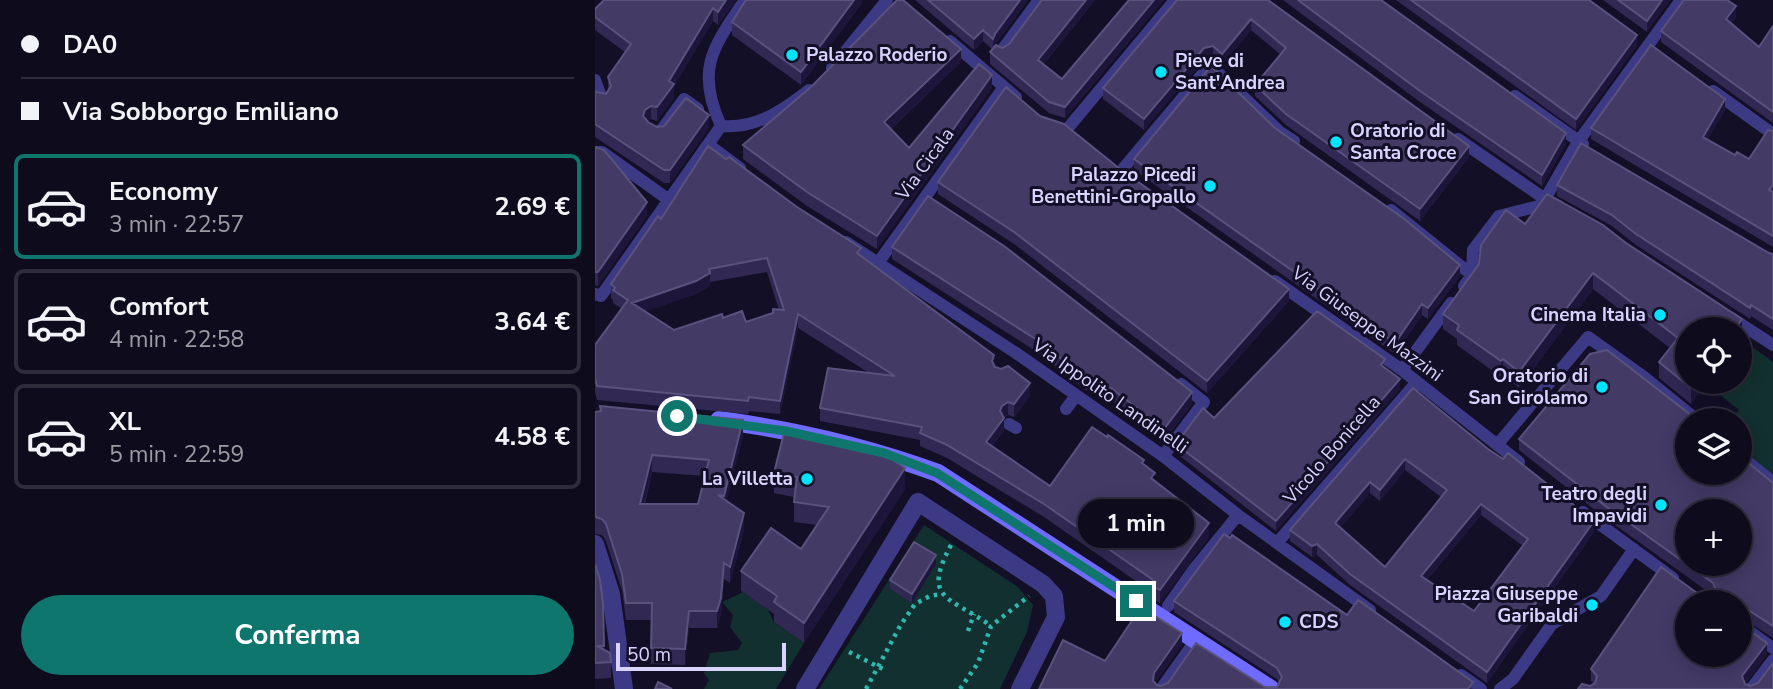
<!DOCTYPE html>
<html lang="it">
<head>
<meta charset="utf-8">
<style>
  body { margin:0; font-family:"Nunito Sans",sans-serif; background:#1c1929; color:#f1f3f6; height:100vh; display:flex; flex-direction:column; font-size:26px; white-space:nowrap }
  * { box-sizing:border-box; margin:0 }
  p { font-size:23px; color:#9b9ba3 }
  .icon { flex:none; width:38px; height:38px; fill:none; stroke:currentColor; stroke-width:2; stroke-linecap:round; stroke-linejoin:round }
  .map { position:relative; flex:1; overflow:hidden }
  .sheet { display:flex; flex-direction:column; background:#0e0b1c; width:595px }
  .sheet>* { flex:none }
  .hud { display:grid; align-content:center; height:154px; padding:0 21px; background:#0e0b1c }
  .fabs { position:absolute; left:1080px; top:317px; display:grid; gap:14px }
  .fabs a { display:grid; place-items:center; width:77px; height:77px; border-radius:50%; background:#0e0b1c; box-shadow:0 4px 18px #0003,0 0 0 2px #2e2b3b; font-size:35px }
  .scale { position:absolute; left:21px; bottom:18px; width:170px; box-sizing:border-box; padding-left:7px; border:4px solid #d9d4ff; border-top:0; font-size:19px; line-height:24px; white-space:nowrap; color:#d9d4ff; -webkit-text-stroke:5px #130f26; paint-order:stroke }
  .end { position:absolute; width:32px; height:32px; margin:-16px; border:9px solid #0f766e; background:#fff; box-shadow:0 0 0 4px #fff }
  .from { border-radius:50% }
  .bubble { position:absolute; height:49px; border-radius:24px; background:#0e0b1c; box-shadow:0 4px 18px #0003,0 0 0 2px #2e2b3b; font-size:23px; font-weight:700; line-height:49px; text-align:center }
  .hud b { display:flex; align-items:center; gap:24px; height:66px; font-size:26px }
  .hud b+b { border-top:2px solid #2e2b3b }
  .hud i { width:18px; height:18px; background:#f1f3f6 }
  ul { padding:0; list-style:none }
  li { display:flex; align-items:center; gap:21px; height:105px; margin:0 14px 10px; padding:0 7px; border:4px solid #2e2b3b; border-radius:10px }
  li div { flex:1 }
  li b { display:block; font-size:26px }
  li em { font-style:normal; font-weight:700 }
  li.selected { border-color:#0f766e }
  li>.icon { width:63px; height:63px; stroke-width:1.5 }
  .action { display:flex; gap:14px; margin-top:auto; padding:14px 21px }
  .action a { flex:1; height:80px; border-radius:42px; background:#0f766e; color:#fff; font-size:28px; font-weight:700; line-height:80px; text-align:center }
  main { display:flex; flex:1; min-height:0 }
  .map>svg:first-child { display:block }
  .green { fill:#12302f }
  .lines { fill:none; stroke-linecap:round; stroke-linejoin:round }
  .path { stroke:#2fb8b0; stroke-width:4.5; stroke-dasharray:3.5 5; stroke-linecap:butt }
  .pedestrian { stroke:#3d3a85; stroke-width:12 }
  .minor { stroke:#3d3a85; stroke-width:18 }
  .secondary { stroke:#6f6bff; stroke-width:18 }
  .wall { fill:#312854; fill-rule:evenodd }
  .shaded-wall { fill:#1d163a }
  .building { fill:#433a66; stroke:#5a527e; stroke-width:2; fill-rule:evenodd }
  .route { stroke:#0f766e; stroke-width:9 }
  .poi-dot { fill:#00e5ff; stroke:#130f26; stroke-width:2.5 }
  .labels { text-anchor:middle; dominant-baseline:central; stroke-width:6; stroke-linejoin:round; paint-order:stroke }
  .poi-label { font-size:19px; font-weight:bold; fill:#d9d4ff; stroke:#130f26; text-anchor:end }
  .street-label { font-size:19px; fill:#d9d4ff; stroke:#130f26 }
</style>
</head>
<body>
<main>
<section class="sheet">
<div class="hud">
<b><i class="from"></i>DA0</b>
<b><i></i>Via Sobborgo Emiliano</b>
</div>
<ul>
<li class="selected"><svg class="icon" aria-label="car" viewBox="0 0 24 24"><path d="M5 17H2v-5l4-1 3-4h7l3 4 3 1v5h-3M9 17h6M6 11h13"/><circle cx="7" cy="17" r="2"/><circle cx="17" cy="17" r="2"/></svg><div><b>Economy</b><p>3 min · 22:57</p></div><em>2.69 €</em></li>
<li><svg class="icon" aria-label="car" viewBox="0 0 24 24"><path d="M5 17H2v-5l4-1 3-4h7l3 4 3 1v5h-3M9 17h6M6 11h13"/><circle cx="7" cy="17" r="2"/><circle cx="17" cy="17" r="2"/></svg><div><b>Comfort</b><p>4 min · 22:58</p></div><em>3.64 €</em></li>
<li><svg class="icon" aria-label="car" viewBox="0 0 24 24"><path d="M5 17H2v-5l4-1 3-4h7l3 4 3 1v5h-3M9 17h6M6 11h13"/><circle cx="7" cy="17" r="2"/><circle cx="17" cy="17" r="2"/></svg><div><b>XL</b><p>5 min · 22:59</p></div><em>4.58 €</em></li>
</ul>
<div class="action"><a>Conferma</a></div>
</section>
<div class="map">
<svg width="1178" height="689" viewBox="0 0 1178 689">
  <rect width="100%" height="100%" fill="#130f26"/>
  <path class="green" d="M1159 348 1178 362V474L1145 448 1144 420H1136L1144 410 1124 394 1134 382H1144L1145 368Z
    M329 525 423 587 438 605 432 632 405 689H224Z
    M148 592 173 610 179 622 209 643 181 689H109L114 680 109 673 115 653 143 650 147 643 135 627 138 615 127 602Z"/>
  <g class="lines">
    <path class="path" d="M356 545C326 601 355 596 396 626
      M373 631 379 614
      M254 652 290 670
      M271 689 305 626 320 604 335 596 346 594
      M365 689 383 663 396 626 434 596"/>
    <path class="pedestrian" d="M355 41 421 97
      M407 50 444 0
      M237 68 292 0
      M0 80 7 99
      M1118 91 1178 134
      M920 96 988 144
      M126 126C161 129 187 111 214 90
      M126 126C100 69 118 47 150 0
      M473 128 580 0
      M62 131 65 132 89 99 103 109
      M863 139 950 199 964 206
      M114 145 145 168
      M0 152H7L74 200
      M526 171 615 65 685 132 699 141
      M796 210 877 275
      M251 242 421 353 568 456 643 515 775 610
      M283 263 409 87
      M680 281 807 370 924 462
      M869 286 877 275 878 250 904 216 944 206 950 199 983 142 1086 0
      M0 294 6 296 126 126
      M1135 317 1178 345
      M807 370 856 303
      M471 409 481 396
      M414 424 421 428
      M902 445 993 337 1049 377 1102 420
      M1144 455 1178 482
      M568 456 609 402 586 384
      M988 512 1078 578
      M682 543 821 383
      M573 606 599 569 643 515
      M1144 624 1178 648
      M866 675 886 689
      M566 689 598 644
      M905 689 918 679 957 624 1006 596 1039 549
      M1156 689 1178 660"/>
    <path class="minor" d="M0 544 16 594 29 689
      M210 689 323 502 448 584 459 596 461 617 425 689"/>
    <path class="secondary" d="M124 420C199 430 272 447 343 473L676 689"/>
  </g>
  <path class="wall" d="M9 0H141L123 25 118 21 79 86V98L62 121 56 119 52 122 62 127 114 128 75 183H69L0 137V90L1 92 11 94 13 90V77L30 52 0 30V9Z
    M267 0V3L206 85 137 35V22Z
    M320 0H433L400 45 399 48H407L500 0 449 64 467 79 534 0H569L470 118 454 113 395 64V52L398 50 388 41 379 50Z
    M673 0 874 157 825 221 691 125 660 96V85L686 55 656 30 627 65 618 57 609 59 549 130 508 99V88Z
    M688 0H786L971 144 947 186 825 102Z
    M801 0H994L1042 46 981 130Z
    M1008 0H1075L1052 32Z
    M1141 17 1136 24 1164 47 1178 26V123L1066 42V31Z
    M366 62 296 129 314 148 397 88 282 249 212 206 148 159V145Z
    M1130 110 1112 139 1140 155 1154 159 1178 131V247L996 139V128Z
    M445 116 694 301 612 393 419 244 343 194V182Z
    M680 128 865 276 833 319 827 315 800 354 539 170V159Z
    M0 147 52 216 3 286 0 285Z
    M962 185 1178 254V330L1156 316 1155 319 1041 245 1017 226 962 196Z
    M66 219 266 255 399 364 400 367 435 396 419 417 413 415 409 418V431L397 446 455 486 549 465 560 482 614 537 565 603 558 599V593L449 517 352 458 325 446V440L225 421V408L274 373 203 328 185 414 154 411 153 414 2 400 0 392V345L27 309 18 303V300L16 298V284ZM172 272 184 310 178 313 151 322 128 318 79 330 51 311 101 294 115 286V282Z
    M930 224 1147 335 1096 404 1064 378V362L1075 348 998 289 924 388 908 375 906 377 862 345V339L848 329V314Z
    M297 247 597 404 569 441 516 400H513L494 388 492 391 442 352 297 259Z
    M1012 350 1096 415 1105 417 1108 420H1092V472H1144V455L1178 483V638L1144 616V602H1092V654H1144V623L1172 643V654L1150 684 1156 686 1163 683 1178 663V689H983L987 684 995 686 999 684 996 681V669L1066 567 1109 598H1117L1119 596 1009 517 924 450V439L995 354ZM1092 511H1144V564H1092Z
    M790 368 805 389 681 531 581 453V444Z
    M818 388 893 449 999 532 892 683 755 585 722 555 717 557 695 541V530ZM810 470 846 497 790 567 745 528 775 493 785 501ZM886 515 928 546 879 611 832 580Z
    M5 406 148 436 131 501 149 530 135 583 129 579 126 614 122 628H94L90 665 56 664V620H31L27 591 11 541 7 535 0 534V412L5 411ZM57 472 110 476 103 504H50Z
    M179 473 310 489 209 643 179 622V614L146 591V571L206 549 222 525 199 522V497L179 493Z
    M0 564 8 603 9 650 16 662V678L0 679Z
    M341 564 317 603 295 589V580Z
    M579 601 752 615 878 689H444L510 661 587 645 560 683 562 685 566 686 682 687 684 683 682 679 579 612Z"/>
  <path class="shaded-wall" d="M131 0H141L123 25V12Z
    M259 0H267V3L206 85V72Z
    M425 0H433L400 45 398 50V39L400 34Z
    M491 0H500L443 71V60Z
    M559 0H569L470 118V107Z
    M1067 0H1075L1052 32V21Z
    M1141 6V17L1131 30V19Z
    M118 8V21L79 86V98L62 121V107L74 81Z
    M656 19V30L627 65V54Z
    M388 30V41L379 50V39Z
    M1042 35V46L981 130V119Z
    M618 46V57L609 59 549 130V119L609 48Z
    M366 49V62L289 135V122Z
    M397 75V88L282 249V236Z
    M1130 99V110L1108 148V137Z
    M56 106V119L50 124 48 116 50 110Z
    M114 115V128L75 183V170Z
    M971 133V144L947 186V175Z
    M874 146V157L825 221V209Z
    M52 202V216L3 286V272Z
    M865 265V276L833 319V308Z
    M115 273V286L101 294 37 316V303Z
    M998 273V289L924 388V372Z
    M694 289V301L612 393V381Z
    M827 304V315L800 354V343Z
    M203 314V328L185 414V401Z
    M1147 319V335L1144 339V329H1140Z
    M908 359V375L906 377V361Z
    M494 376V388L492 391V379Z
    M805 379V389L681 531V521Z
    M1101 382H1113L1096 404V388Z
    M435 383V396L419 417V404Z
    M516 388V400H513V389Z
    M597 392V404L569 441V429Z
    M413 402V415L409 418V431L391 455V442L405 411 407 406Z
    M148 420V436L129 512V496Z
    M57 455V472L45 520V504Z
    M810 459V470L785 501V490Z
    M310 468V489L209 643V623Z
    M775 482V493L740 534V523Z
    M886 504V515L826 587V576Z
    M149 513V530L135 583V567Z
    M999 521V532L892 683V672Z
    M614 523V537L565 603V590Z
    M722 544V555L717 557V546Z
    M341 555V564L317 603V594Z
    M129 563V579L126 614 122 628V611Z
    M94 611V628L90 665V649Z
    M587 633V645L559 685 558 689 559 673Z
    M1172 643V654L1147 687V676Z"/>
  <path class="building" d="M9 0H131L123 12 118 8 74 81 79 84 62 107 56 106 50 110 48 116 53 122 62 127 69 126 91 98 114 115 75 170H69L0 124V90L1 92 11 94 16 86 13 77 36 44 0 17V9Z
    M151 0H259L206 72 137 22Z
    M302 0H308L366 49 289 122 314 148 384 64 397 75 282 236 212 192 148 145 217 86Z
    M333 0H425L400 34 398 39 388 30 379 39Z
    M447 0H491L443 60 467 79 534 0H559L470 107 454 102 395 52 401 45 407 48 414 44Z
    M582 0H673L874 146 825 209 691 114 660 85 691 48 656 19 627 54 618 46 609 48 549 119 508 88Z
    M703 0H786L971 133 947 175 825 91Z
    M816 0H994L1042 35 981 119Z
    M1023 0H1067L1052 21Z
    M1089 0H1132L1141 6 1131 19 1164 47 1178 26V112L1066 31Z
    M1056 45 1130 99 1108 137 1140 155 1142 152 1154 159 1173 130 1178 131V185L1174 190 1178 192V236L996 128Z
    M616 66 680 128 808 218 865 265 833 308 827 304 800 343 539 159Z
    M411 87 445 116 469 124 525 169 694 289 612 381 419 232 343 182Z
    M986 143 1174 253 1178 254V319L1156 305 1155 308 1041 234 1017 215 962 185Z
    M113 146 131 159 134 157 202 207 266 248 262 253 399 355 397 361 400 367 406 369 413 366 435 383 419 404 413 402 407 406 405 411 409 418 391 442 455 486 497 427 512 437 513 435 549 460 547 463 560 473 556 478 614 523 565 590 558 586 561 582 449 504 352 445 325 433 327 427 225 408 233 368 300 376 203 314 185 401 154 397 153 401 2 386 0 379V345L33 300 18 290 20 288 16 284 63 216 66 219ZM172 258 189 310 178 309V313L151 322 147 311 128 318 127 314 79 330 37 303 101 281 115 273 114 269Z
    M0 147 9 150 52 202 3 272H0Z
    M952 194 1008 225 1031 243 1147 319 1140 329H1092V382H1101L1096 388 1064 362 1083 338 998 273 924 372 908 359 906 361 862 330 864 325 848 314 884 264 886 245 911 210 930 224Z
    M333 196 409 246 597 392 569 429 516 388 513 389 494 376 492 379 442 340 297 247Z
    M722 311 790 359 786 365 805 379 681 521 581 444 608 408 619 418Z
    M1012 350 1096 415 1105 417 1108 420H1092V472H1144V455L1178 483V626L1144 604V602H1092V654H1144V623L1172 643 1147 676 1150 684 1156 686 1163 683 1178 663V689H983L987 684 995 686 1000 683 1002 676 996 669 1066 567 1109 598H1117L1122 592 1118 583 1009 505 924 439 995 354ZM1092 511H1144V564H1092Z
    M818 388 893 449 908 459 913 453 999 521 892 672 755 574 722 544 717 546 695 530ZM810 459 852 490 790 567 740 523 775 482 785 490ZM886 504 933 539 879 611 826 576Z
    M5 406 148 420 129 496 123 495 149 513 135 567 129 563 126 598 122 611H94L90 649 56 648 57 603H31L27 574 11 524 7 519 0 517V412L6 411ZM57 455 114 460 103 504H45Z
    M189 433 289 454 310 468 209 623 179 602 182 596 146 571 176 528 206 549 234 507 199 502 202 477 179 473Z
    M629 534 635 538 637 535 752 615 763 600 878 682 873 689H444L468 640 510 661 546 607 587 633 559 673 558 681 562 685 566 686 573 683 601 643 670 687H682L687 677 682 668 579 601Z
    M319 542 341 555 317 594 295 580Z
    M0 564 5 580 8 603 9 646H2L15 653 16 662 0 663Z
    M63 682 77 689H60Z"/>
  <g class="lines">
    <path class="route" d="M82 416 191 431 289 453 342 473 541 601"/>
  </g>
  <g class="poi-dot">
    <circle cx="197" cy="55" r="7"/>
    <circle cx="566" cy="72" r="7"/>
    <circle cx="741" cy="142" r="7"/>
    <circle cx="615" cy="186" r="7"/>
    <circle cx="1065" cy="315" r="7"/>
    <circle cx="1007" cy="387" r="7"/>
    <circle cx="212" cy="479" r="7"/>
    <circle cx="1066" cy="505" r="7"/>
    <circle cx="997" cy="605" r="7"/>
    <circle cx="690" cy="622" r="7"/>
  </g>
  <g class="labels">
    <g class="poi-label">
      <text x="211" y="55" text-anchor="start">Palazzo Roderio</text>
      <text x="580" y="61" text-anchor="start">Pieve di<tspan x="580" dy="22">Sant'Andrea</tspan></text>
      <text x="755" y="131" text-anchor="start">Oratorio di<tspan x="755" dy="22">Santa Croce</tspan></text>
      <text x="601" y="175">Palazzo Picedi<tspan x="601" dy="22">Benettini-Gropallo</tspan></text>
      <text x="1051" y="315">Cinema Italia</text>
      <text x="993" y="376">Oratorio di<tspan x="993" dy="22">San Girolamo</tspan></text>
      <text x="198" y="479">La Villetta</text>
      <text x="1052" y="494">Teatro degli<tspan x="1052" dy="22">Impavidi</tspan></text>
      <text x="983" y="594">Piazza Giuseppe<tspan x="983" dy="22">Garibaldi</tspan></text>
      <text x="704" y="622" text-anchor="start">CDS</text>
    </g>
    <g class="street-label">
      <text transform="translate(330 164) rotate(-54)">Via Cicala</text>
      <text transform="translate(772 324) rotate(36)">Via Giuseppe Mazzini</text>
      <text transform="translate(515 396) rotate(35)">Via Ippolito Landinelli</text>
      <text transform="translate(737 450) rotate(-49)">Vicolo Bonicella</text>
    </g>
  </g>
</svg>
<div class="fabs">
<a><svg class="icon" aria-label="locate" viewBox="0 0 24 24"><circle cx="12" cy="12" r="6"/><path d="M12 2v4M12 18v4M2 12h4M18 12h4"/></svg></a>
<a><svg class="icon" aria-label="layers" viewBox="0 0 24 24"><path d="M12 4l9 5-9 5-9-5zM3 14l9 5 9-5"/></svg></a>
<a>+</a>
<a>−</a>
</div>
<div class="scale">50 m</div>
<i class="end from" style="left:82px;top:416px"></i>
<i class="end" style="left:541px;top:601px"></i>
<div class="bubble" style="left:483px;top:499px;width:116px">1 min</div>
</div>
</main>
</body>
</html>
